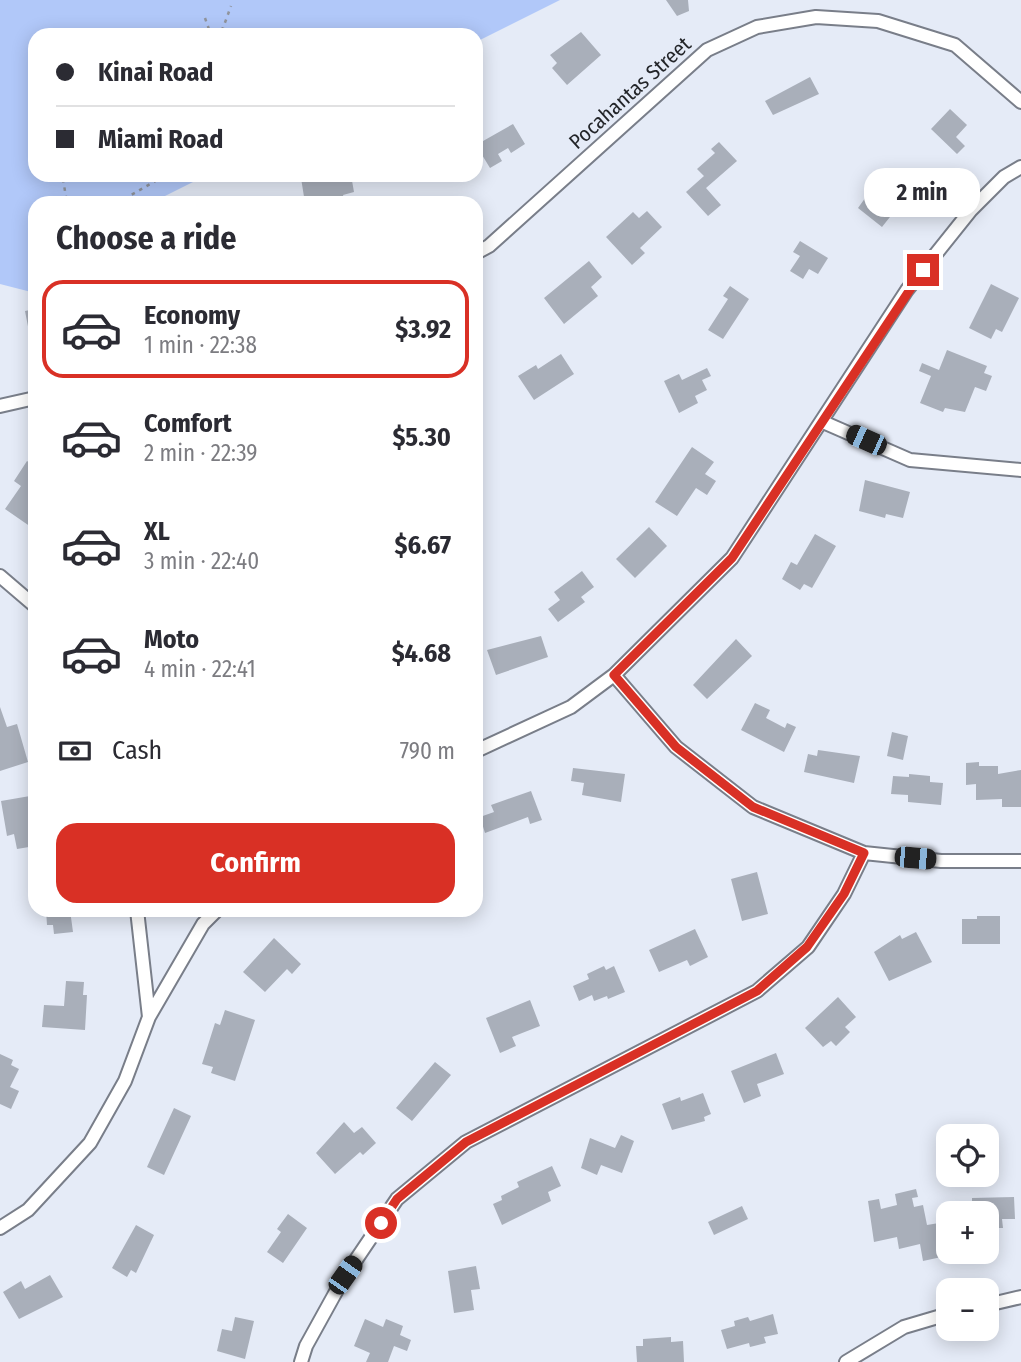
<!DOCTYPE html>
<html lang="en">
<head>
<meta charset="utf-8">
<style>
  body { margin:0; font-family:"Fira Sans Condensed",sans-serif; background:#f2f2f3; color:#2b2b33; height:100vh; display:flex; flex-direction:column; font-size:26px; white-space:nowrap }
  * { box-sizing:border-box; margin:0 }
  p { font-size:23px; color:#7c7c81 }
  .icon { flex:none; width:38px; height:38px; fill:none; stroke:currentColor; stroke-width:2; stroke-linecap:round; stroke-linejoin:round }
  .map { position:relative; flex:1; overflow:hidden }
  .sheet { position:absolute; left:28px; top:196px; width:455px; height:721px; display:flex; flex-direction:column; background:#fff; border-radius:21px; box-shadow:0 4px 18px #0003 }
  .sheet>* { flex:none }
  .hud { position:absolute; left:28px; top:28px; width:455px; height:154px; border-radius:21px; box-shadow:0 4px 18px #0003; display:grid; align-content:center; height:154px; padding:0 28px; background:#fff }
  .buttons { position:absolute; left:936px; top:1124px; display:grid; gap:14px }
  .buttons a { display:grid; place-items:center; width:63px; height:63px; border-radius:14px; background:#fff; box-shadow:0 4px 18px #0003; font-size:35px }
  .end { position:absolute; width:32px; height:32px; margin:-16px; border:9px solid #d93025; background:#fff; box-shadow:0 0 0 4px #fff }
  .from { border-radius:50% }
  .bubble { position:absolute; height:49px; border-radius:21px; background:#fff; box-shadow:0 4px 18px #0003; font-size:23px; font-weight:700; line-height:49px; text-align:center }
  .car { position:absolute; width:21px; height:42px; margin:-21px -10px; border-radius:9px; box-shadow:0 0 5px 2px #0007; background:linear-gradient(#222 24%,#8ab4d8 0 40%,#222 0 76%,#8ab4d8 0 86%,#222 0) }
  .hud b { display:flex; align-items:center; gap:24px; height:66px; font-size:26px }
  .hud b+b { border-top:2px solid #e1e1e2 }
  .hud i { width:18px; height:18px; background:#2b2b33 }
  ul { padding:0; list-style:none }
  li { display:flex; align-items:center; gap:21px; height:98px; margin:0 14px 10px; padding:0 14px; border:4px solid transparent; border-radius:21px }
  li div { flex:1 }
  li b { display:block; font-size:26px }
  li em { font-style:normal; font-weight:700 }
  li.active { border-color:#d93025 }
  li>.icon { width:63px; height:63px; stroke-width:1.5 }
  h2 { padding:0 28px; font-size:32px; line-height:84px }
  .pay { display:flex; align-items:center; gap:18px; height:77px; padding:0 28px; font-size:26px }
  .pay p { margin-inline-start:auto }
  .action { display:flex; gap:14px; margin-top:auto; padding:14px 28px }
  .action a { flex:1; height:80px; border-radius:21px; background:#d93025; color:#fff; font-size:28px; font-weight:700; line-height:80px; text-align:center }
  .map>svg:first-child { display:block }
  .green { fill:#b1c8f9 }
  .building { fill:#a9afba }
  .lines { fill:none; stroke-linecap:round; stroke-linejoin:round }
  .minor-casing { stroke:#797e89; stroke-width:16 }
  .path { stroke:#90949c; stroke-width:2.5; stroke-dasharray:3.5 5; stroke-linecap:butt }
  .minor { stroke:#fff; stroke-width:12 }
  .route { stroke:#d93025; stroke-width:9 }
  .labels { text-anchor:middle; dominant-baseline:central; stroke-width:5; stroke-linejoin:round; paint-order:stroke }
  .street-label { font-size:21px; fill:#232529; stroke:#e5ebf7 }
</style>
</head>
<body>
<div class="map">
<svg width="1021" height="1362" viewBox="0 0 1021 1362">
  <rect width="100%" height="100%" fill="#e5ebf7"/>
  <path class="green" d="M0 0H560L476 42V35H35V175H207L151 203H35V293L0 284Z"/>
  <path class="building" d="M666 0H688L689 11 677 16Z
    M581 32 601 55 567 85 552 68 557 63 550 55Z
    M810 77 819 94 773 115 765 101Z
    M950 109 967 125 956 137 965 146 957 154 931 129Z
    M513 124 525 144 511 153 508 148 498 154 502 161 490 168 476 145Z
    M719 142 737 161 706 188 721 205 708 216 686 192 704 176 697 169 715 153 711 149Z
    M881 170 909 193 882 227 858 208 873 187 870 184Z
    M317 175H351L354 192 343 195 345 203H305L301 178Z
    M647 211 662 227 640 248 645 253 632 265 606 237 633 212 639 218Z
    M800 241 828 258 818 274 809 269 803 279 790 271 800 256 793 252Z
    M589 261 602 277 591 287 598 296 564 324 544 298Z
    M991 284 1019 298 1002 332 996 329 991 339 969 328Z
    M730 286 749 299 723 339 708 330 728 299 723 296Z
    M35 309V341L31 342 25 311Z
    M947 350 987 366 984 373 992 376 986 391 975 387 965 412 945 408 943 412 920 403 931 376 919 371 922 363 939 370Z
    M561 354 574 374 534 400 518 376 536 365 538 369Z
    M707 368 711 376 702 380 707 390 695 396 698 403 679 413 664 381 679 374 682 380Z
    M692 447 714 462 705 474 716 481 707 495 696 488 677 516 655 502Z
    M27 461 35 466V522L31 527 5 509 21 486 14 481Z
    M865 480 910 492 903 518 886 514 885 518 859 511Z
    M649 527 667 546 635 578 616 559Z
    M815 534 836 546 812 588 804 584 800 590 782 579 791 562 797 565Z
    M582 571 594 587 581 597 585 602 558 622 548 609 560 600 554 592Z
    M541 636 548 657 496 675 487 650Z
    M736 639 752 656 707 699 693 685Z
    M755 703 770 710 766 718 785 728 787 723 796 727 784 752 741 730Z
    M0 707 7 727 17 724 28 762 0 771Z
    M892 732 908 736 903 760 887 756Z
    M818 750 860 756 854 783 804 772 808 754 817 756Z
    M979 762V766H998V774L1021 770V807H1002V799L976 800V784L966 785V763Z
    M573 768 625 774 621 802 582 795 584 783 571 781Z
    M909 774 930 776V782L943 783 941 805 908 802V795L891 794 893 776 909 777Z
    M531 791 542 820 530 824 528 817 485 833 480 817 494 812 491 805Z
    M30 796 35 846 17 849 14 834 7 836 1 801Z
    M757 872 768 914 742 921 731 879Z
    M46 910H70L73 932 54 934 53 925H47Z
    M977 916H1000V944H962V919H977Z
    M695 929 708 957 690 966 687 960 659 972 649 950Z
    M916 932 932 962 889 981 874 952 900 935 902 939Z
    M274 938 301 964 292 974 287 969 265 992 243 972Z
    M604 966 606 970 614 966 625 992 608 999 607 996 594 1001 592 995 579 1001 573 986 589 979 587 974Z
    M66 981 84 982 83 995H87L85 1030 42 1027 44 1005 64 1006Z
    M838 997 856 1017 845 1027 850 1032 836 1046 831 1041 823 1047 805 1028Z
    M530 1000 540 1026 512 1037 516 1046 500 1053 486 1018Z
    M225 1010 255 1020 235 1081 211 1073 213 1067 202 1064 215 1023 220 1025Z
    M776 1053 784 1074 757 1084 761 1096 744 1103 731 1071Z
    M0 1054 13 1060 11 1065 19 1069 10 1087 19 1091 11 1109 0 1104Z
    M435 1062 451 1075 412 1121 396 1108Z
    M703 1093 711 1114 704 1117 705 1121 672 1130 662 1104 680 1097 681 1101Z
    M174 1108 191 1116 164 1175 147 1167Z
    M344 1122 354 1133 362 1127 376 1143 363 1155 360 1152 335 1174 316 1153Z
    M621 1135 634 1141 622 1173 601 1165 597 1175 581 1168 590 1138 615 1148Z
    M552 1166 561 1186 548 1192 551 1201 502 1225 493 1204 502 1200 501 1196 519 1187 517 1182Z
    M916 1189 918 1197 912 1198 914 1207 923 1205 927 1225 939 1223 946 1256 923 1261 920 1244 899 1249 897 1237 874 1242 868 1201 879 1199 881 1209 897 1205 895 1194Z
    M1014 1197 1015 1219H1002L1003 1228H987V1213H972V1198Z
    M742 1206 748 1219 714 1235 708 1222Z
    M288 1214 307 1228 283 1263 267 1252 281 1232 277 1229Z
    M136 1225 154 1235 136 1273 131 1270 127 1277 112 1268Z
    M476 1266 480 1289 471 1290 474 1310 454 1313 448 1271Z
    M50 1275 63 1297 19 1319 3 1292 21 1281 25 1289Z
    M773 1314 778 1334 764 1337 766 1343 750 1347 749 1343 727 1349 721 1330 735 1326 734 1321 748 1317 750 1321Z
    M235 1317 254 1321 245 1359 217 1351 222 1329 232 1331Z
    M365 1319 383 1327 386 1319 403 1326 400 1335 411 1340 407 1351 394 1346 388 1362H366L370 1353 354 1346Z
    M671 1337V1342L683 1341 684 1362H637L636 1346H643V1339Z"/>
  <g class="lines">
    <g class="minor-casing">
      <path id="minor" d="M476 253 489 246 707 50 757 27 816 17 878 21 955 45 1021 102
        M0 406 35 398
        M823 422 910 460 1021 470
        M0 576 35 606
        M614 675 676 747 753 807 864 853 941 861H1021
        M476 751 571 707 614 675 732 558 907 290 971 210 1004 177 1021 167
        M149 1017 203 924 217 910
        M0 1228 28 1210 90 1143 125 1081 149 1017 137 910
        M987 1305 1021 1297
        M301 1362 306 1346 343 1279 397 1199 466 1142 757 991 808 947 844 894 864 853
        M846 1362 904 1327 948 1314"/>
    </g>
    <path class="path" d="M205 18 211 35
      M214 35 223 28 231 6
      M63 179 67 203
      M117 203 166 175"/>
    <use href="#minor" class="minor"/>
  </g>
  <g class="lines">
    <path class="route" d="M381 1223 397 1199 466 1142 757 991 807 947 844 894 864 853 753 807 676 747 614 675 732 558 923 270"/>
  </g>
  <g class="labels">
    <g class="street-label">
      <text transform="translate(630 93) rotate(-42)">Pocahantas Street</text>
    </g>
  </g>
</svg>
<div class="buttons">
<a><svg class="icon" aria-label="locate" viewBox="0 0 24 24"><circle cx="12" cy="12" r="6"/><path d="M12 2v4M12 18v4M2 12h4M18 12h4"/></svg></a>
<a>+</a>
<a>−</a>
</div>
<i class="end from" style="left:381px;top:1223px"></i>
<i class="end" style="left:923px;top:270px"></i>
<div class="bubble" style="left:864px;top:168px;width:116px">2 min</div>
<i class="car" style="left:866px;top:440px;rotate:294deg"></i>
<i class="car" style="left:915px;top:858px;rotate:95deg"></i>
<i class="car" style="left:345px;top:1275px;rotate:35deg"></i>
<div class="hud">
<b><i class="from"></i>Kinai Road</b>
<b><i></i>Miami Road</b>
</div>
<section class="sheet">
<h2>Choose a ride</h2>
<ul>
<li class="active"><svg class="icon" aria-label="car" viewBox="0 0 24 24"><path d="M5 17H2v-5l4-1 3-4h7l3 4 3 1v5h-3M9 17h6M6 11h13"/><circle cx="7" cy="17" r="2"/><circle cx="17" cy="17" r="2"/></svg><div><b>Economy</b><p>1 min · 22:38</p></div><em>$3.92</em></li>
<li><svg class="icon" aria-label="car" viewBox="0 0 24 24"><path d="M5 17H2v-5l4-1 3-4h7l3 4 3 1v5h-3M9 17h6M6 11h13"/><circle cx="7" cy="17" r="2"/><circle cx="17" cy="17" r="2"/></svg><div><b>Comfort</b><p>2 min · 22:39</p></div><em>$5.30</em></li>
<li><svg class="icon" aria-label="car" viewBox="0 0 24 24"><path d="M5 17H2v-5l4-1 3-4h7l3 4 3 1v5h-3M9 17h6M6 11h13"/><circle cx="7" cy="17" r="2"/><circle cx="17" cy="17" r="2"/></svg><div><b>XL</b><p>3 min · 22:40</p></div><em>$6.67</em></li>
<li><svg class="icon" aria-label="car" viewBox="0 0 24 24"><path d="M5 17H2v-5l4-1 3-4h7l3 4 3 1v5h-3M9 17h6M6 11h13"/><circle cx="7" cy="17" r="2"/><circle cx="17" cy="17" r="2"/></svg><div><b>Moto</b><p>4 min · 22:41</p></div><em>$4.68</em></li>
</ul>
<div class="pay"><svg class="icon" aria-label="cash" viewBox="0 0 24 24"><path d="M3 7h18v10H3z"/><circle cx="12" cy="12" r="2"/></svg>Cash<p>790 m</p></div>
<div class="action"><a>Confirm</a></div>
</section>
</div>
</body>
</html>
